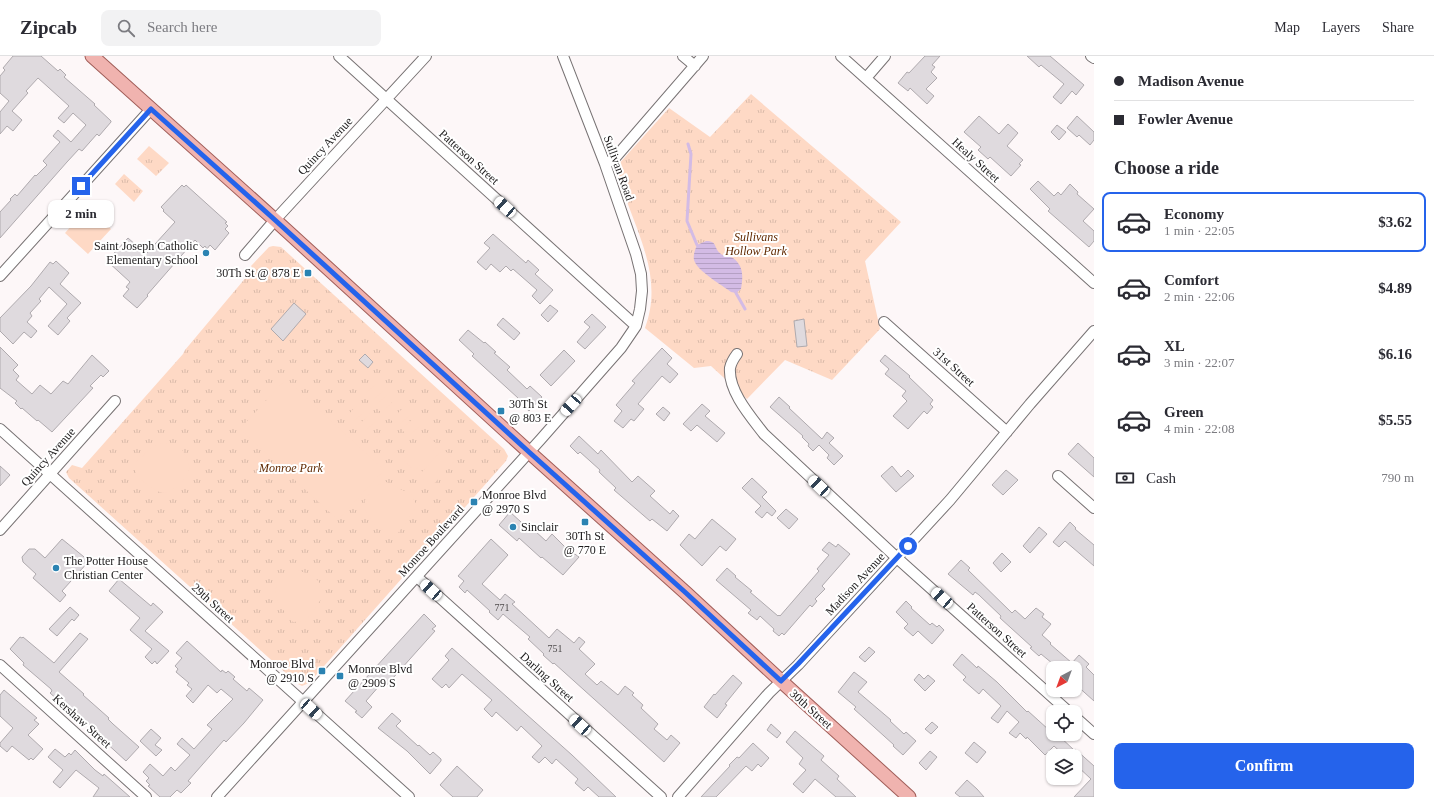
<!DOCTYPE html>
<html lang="en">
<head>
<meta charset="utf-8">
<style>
  body { margin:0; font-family:"Times New Roman",serif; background:#f2f2f3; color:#2b2b33; height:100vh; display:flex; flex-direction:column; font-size:15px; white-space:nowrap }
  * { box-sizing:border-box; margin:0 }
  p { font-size:13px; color:#7c7c81 }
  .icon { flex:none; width:22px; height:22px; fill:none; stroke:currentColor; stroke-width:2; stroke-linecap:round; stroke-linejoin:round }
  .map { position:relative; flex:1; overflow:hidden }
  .details { display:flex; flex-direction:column; background:#fff; width:340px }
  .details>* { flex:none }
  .banner { display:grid; align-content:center; height:88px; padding:0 20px; background:#fff }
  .needle { width:26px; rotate:221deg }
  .tools { position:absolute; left:1046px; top:605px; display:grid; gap:8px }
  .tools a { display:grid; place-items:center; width:36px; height:36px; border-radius:8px; background:#fff; box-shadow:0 1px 3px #0004; font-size:20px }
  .end { position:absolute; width:18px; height:18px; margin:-9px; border:5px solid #2563eb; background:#fff; box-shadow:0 0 0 2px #fff }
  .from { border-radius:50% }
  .bubble { position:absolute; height:28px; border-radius:8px; background:#fff; box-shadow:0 1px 3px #0004; font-size:13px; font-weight:700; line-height:28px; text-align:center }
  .car { position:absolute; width:12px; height:24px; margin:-12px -6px; border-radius:5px; box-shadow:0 0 3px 1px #0007; background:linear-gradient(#fff 24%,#345 0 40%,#fff 0 76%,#345 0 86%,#fff 0) }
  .banner b { display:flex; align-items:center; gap:14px; height:38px; font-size:15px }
  .banner b+b { border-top:1px solid #e1e1e2 }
  .banner i { width:10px; height:10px; background:#2b2b33 }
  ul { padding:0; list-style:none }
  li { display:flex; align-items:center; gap:12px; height:60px; margin:0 8px 6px; padding:0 12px; border:2px solid transparent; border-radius:8px }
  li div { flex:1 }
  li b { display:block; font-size:15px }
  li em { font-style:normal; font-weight:700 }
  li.selected { border-color:#2563eb }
  li>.icon { width:36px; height:36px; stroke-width:1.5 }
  h2 { padding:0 20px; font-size:18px; line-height:48px }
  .pay { display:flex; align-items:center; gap:10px; height:44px; padding:0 20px; font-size:15px }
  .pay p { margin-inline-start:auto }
  .action { display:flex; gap:8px; margin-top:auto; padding:8px 20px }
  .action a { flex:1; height:46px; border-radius:8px; background:#2563eb; color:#fff; font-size:16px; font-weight:700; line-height:46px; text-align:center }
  header { display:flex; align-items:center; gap:24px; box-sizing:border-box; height:56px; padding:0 20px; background:#fff; border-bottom:1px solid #e1e1e2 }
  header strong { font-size:19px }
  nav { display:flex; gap:22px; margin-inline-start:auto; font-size:14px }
  .search { width:280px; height:36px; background:#f2f2f3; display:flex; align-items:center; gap:10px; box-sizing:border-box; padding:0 14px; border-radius:8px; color:#7c7c81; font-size:15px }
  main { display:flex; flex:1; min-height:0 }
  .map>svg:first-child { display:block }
  .grass { fill:url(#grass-tufts) }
  .pitch { fill:#fed9c5 }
  .water { fill:url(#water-rules) }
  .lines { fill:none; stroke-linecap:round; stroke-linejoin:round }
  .stream { stroke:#d3bbe5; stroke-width:3 }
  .building { fill:#dfdade; stroke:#afaaae }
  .minor-casing { stroke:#777273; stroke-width:12 }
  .major-casing { stroke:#a05d58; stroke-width:15 }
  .minor { stroke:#fff; stroke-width:10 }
  .major { stroke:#f0b3af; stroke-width:13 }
  .route { stroke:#2563eb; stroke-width:5 }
  .poi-dot { fill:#2b83b2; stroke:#fff; stroke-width:1.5 }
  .labels { text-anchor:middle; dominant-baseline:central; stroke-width:4; stroke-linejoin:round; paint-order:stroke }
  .number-label { font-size:10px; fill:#4e4b4c }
  .street-label { font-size:12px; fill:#1d1b1c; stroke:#fff }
  .park-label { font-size:12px; font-style:italic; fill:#602900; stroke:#fff }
  .poi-label { font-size:12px; fill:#1d1b1c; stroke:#fff; text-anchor:start }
</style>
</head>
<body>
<header>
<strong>Zipcab</strong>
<div class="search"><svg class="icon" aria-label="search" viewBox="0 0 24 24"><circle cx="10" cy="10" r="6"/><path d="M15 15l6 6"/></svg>Search here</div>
<nav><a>Map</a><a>Layers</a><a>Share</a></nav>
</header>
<main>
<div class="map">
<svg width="1094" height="741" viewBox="0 0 1094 741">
  <defs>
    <pattern id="grass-tufts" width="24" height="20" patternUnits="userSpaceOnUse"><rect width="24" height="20" fill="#fed9c5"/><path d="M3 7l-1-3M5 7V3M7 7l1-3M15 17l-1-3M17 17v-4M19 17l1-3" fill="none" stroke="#d9baa9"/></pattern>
    <pattern id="water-rules" width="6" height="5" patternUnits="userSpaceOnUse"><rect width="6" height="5" fill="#d3bbe5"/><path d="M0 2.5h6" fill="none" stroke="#b5a0c4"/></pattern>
  </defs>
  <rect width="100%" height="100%" fill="#fdf7f8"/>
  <path class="grass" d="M751 38 901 166 865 205 880 273 832 324 785 304 747 343 711 310 694 312 645 272C662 226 642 187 626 143 622 134 617 124 616 114L617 110 669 52 710 81Z
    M149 90 169 107 156 120 137 103Z
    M124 118 143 135 134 146 115 128Z
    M273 190 281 191 504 393 508 400 506 405 309 627 302 630 298 628 69 422 66 416 72 409 82 412 183 298 185 294 253 213 251 210 269 191Z"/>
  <path class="pitch" d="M87 152 111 173 88 198 65 177Z
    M286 323 384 414 338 464 240 373Z
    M378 325 385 332 371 347 364 340Z
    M389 336 396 342 382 357 375 351Z
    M359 347 366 353 352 368 345 362Z
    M405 350 412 356 398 371 391 364Z
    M370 357 377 363 363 378 356 372Z
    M416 359 423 366 409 381 402 374Z
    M386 371 392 377 379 392 372 386Z
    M426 378 438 389 415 415 403 404Z
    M397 381 404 387 390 402 383 396Z
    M159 388C164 388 170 387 175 388 183 391 190 406 189 414 188 423 172 437 163 437 155 436 143 425 136 420L135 407 153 390Z
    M443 393 455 404 432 430 419 419Z
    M386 426 412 439 417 451 398 477 389 478 375 469 365 454V444L372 434 378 429Z
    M295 513C312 520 317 518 324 537L322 542 306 565 293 566C283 552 266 538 282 522 286 518 289 514 295 513Z"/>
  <path class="water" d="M706 185C718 185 713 192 721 198 724 200 729 200 733 202 744 210 743 221 741 233L736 237 731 236C722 229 697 215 694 204 693 199 695 194 697 189Z"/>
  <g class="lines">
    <path class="stream" d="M688 88 691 98 687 165 697 189
      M736 237 745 253"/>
  </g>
  <path class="building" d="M13 0H41L58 15 60 13 66 19 64 21 95 48 94 49 111 65V66L99 80 97 78 82 95 79 93 67 106 0 182V156L11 144 10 143 15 138 17 140 35 119 36 120 47 109 43 105 60 86 53 80 58 74 71 86 86 69 73 57 64 67 58 62 69 50 38 22 26 35 28 37 12 55 22 64 13 75 7 70 0 78V56L9 45 0 37V20L5 14 3 12Z
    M925 0H940L932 9 935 11 931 16 937 22 926 33 934 40 927 48 910 32 908 35 898 27 907 16 909 17Z
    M1027 0H1050L1084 29 1076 39 1072 35 1061 48 1053 41 1064 28 1041 9 1039 11Z
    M979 60 999 78 1008 68 1018 77 1007 90 1023 104 1019 108 1021 109 1011 120 990 101 988 103 978 94 981 91 964 76Z
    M1077 60 1094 76V84L1090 89 1079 79 1077 81 1067 72Z
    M1057 69 1066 76 1059 84 1051 76Z
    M1038 125 1054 140 1058 136 1061 139 1070 128 1078 136 1077 138 1094 153 1083 165 1094 175V185L1089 191 1048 155 1050 153 1030 133Z
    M182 129 184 131 186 129 227 166 225 167 228 170 225 173 229 177 215 194 210 189 207 193 205 190 203 192 195 184 147 239 148 240 137 252 123 240 129 233 126 231 130 226 107 205 128 182 146 198 175 166 163 155 164 154 161 151Z
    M493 178 526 207 528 204 539 214 535 218 553 234 540 248 532 240 537 234 513 213 511 215 506 210 500 216 491 208 486 214 477 206 490 192 484 187Z
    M56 205 69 217 60 228 81 247 67 262 70 265 58 279 48 270 67 248 49 231 39 243 41 245 30 257 32 260 27 266 37 275 31 282 24 276 13 288 0 275V262L31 230 50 206 53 208Z
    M294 247 306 258 283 285 271 273Z
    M550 249 558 255 548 266 541 259Z
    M592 258 606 271 585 293 577 286 590 271 584 266Z
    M503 262 520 277 514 284 497 269Z
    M804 263 807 290 797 291 794 265Z
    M468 274 484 287 485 286 496 296 494 297 510 311 507 314 527 333 530 330 542 341 529 355 517 344 518 342 472 300 474 298 459 284Z
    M0 291 18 309 13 314 19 320 16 324 32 338 40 329 51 338 63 325 68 328 92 299 109 315 103 321 101 319 90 330 93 332 52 376 38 364 37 365 22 352 21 353 15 347 17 345 0 332Z
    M662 292 672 302 667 308 678 318 670 327 662 320 638 348 644 353 634 365 631 363 623 372 614 365 622 355 616 349 635 327 632 325Z
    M564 294 575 305 551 330 540 319Z
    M365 298 373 306 368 312 359 304Z
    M885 299 910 320 909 321 933 344 930 348 933 351 927 358 924 355 908 373 893 360 907 345 902 340 906 335 885 318 889 313 880 305Z
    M779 341 790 351 789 352 822 383 827 376 834 382 829 387 843 400 834 409 827 402 829 399 819 389 813 395 808 390 809 388 802 381 803 380 770 351Z
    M702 348 710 355 705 360 725 377 717 386 697 369 691 375 683 368Z
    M663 351 670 357 664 365 656 358Z
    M579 380 598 398 601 394 632 426 638 420 655 435 650 440 670 458 673 454 679 460 667 475 652 463 650 465 614 434 616 432 599 416 600 414 580 396 578 398 570 390Z
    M1078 387 1094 402V421L1068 398Z
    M0 410 10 419 0 430Z
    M892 410 901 421 908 414 914 420 896 436 881 420Z
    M1006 414 1018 424 1003 439 992 429Z
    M752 422 767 436 762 441 776 455 772 460 767 456 762 462 755 456 761 450 742 432Z
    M786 453 798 463 789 473 777 462Z
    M510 456 532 476 535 475 546 485 552 478 571 497 572 496 579 501 563 519 542 501 541 502 519 482 517 485 499 469Z
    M712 463 736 483 726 495 720 490 702 510 680 489 689 478 695 483Z
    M1070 466 1076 472 1075 473 1094 489V510L1065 485 1059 491 1053 486Z
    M1039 471 1047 478 1030 497 1023 490Z
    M62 483 89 505 62 535 66 539 60 546 33 522 36 518 23 506 22 501 29 493H35L45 502Z
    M491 483 508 499 482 528 500 544 505 538 515 546 512 548 549 582 557 573 574 587 579 581 585 586 579 593 595 608 585 618 597 629 601 625 618 639 625 630 634 637 632 639 643 649 641 652 658 668 654 673 667 684 671 679 680 687 664 706 554 607 553 608 543 599 544 598 528 583 530 581 503 558 498 564 489 556 490 555 467 534 465 537 459 531 464 525 458 520Z
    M829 486 836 491 838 488 850 498 822 530 825 533 815 543 817 545 812 551 810 549 784 579 782 577 779 580 773 575 774 573 760 560 757 564 748 557 751 554 716 524 727 512 736 520 735 521 752 535 750 536 778 560 779 559 780 560 819 515 817 513 829 499 822 494Z
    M1002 497 1011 506 1001 516 993 507Z
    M961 504 970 512 968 514 1012 557 1015 554 1025 563 1036 552 1044 558 1042 561 1051 568 1042 579 1051 587 1050 588 1072 607 1079 599 1089 608 1086 611 1094 619V645L1075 628V612H1058L1041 598 1039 600 1030 592 1032 591 1000 562 1001 560 979 539 975 536 973 539 948 518Z
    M119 523 151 550 153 547 163 556 145 575 169 595 157 608 155 605 152 608 145 601 152 593 130 574 140 562 109 535Z
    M906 545 912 551 911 552 930 569 932 567 937 571 939 569 944 574 932 588 918 575 913 580 904 572 908 568 896 556Z
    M70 551 79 559 74 565 72 563 57 580 49 573Z
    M424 558 436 570 432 573 435 575 384 632 380 629 366 645 372 651 362 662 355 656 357 655 345 645Z
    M80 577 88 583 59 616 84 638 83 639 109 662 108 663 113 668 139 691 126 705 92 674 93 672 60 642 58 644 50 637 52 635 51 633 23 609 24 607 10 593 20 581 22 582 23 581 54 607Z
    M187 585 221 616 222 614 226 617 228 615 235 621 233 623 247 635 249 632 263 644 244 667 226 686 224 684 188 725 191 727 181 737 177 734 170 741H160L148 730 150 729 146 725 149 722 143 716 150 708 163 720 171 711 175 715 190 699 177 688 182 682 194 693 212 673 207 669 233 643 221 633 217 637 208 629 193 647 186 640 192 633 187 629 189 627 176 616 178 613 175 610 182 602 176 597Z
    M869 591 875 596 865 606 859 601Z
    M452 592 572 699 616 741H599L588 731 584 735 575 727 578 723 556 703 552 708 545 701 539 707 532 701 542 690 521 670 517 675 496 656 492 661 484 653 492 644 462 618 449 632 446 628 442 632 432 623 449 604 445 600Z
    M962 598 977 612 978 610 997 626 1027 656 1028 655 1049 674 1051 672 1053 674V678H1057L1075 695V693L1094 710V741H1074L1091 723 1075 708V700H1065L1054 690 1045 699 1027 681 1026 683 1020 677 1016 682 1009 677 1019 666 1007 655 998 667 991 662 1001 650 983 633 979 638 963 624 966 621 953 609Z
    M854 616 867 626 858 636 891 664 890 665 904 678 906 676 916 685 903 699 893 690 894 689 854 653 856 651 838 636Z
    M919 618 924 623 928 619 935 625 925 635 914 624Z
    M733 619 742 627 725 648 727 649 717 662 704 651 714 638 715 639Z
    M4 634 37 662 34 664 39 668 28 679 43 693 33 704 31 702 29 704 12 690 7 696 0 690V687L13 672 0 660V639Z
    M392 657 401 665 396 670 418 690 419 689 430 699 433 696 441 703V705L430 718 407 695 378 672Z
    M932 666 938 671 931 678 925 673Z
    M771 668 781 677 777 682 767 674Z
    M151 673 161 682 155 689 162 694 156 700 140 685Z
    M795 675 824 700 821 704 839 720 837 723 856 741H836L815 723 803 737 793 728 806 714 799 708 803 702 786 686Z
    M974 686 986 696 977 707 965 697Z
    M753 687 769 702 761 711 758 708 752 715 746 710 716 741H701L730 710 729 709 737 701 739 702Z
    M55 693 65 701 69 697 71 699 75 694 95 714 103 720 104 718 130 741H93L99 732 76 714 60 732 53 726 63 714 48 701Z
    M930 695 937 701 926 714 919 707Z
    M457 710 483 734 477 741H453L440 729Z
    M967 724 977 733 984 741H960L955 737Z"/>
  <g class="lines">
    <g class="minor-casing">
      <path id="minor" d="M339 0 636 270
        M683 0 695 10
        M841 0 1094 227
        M1091 0 1094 2
        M866 22 885 0
        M605 108 614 103 703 0
        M245 199 275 164 426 0
        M0 220 151 53
        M884 266 1007 376
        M737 298C734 302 731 307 730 312 728 335 751 361 764 378L897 502 1069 656
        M0 373 409 741
        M1058 420 1094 452
        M0 474 115 345
        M417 521 661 741
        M0 609 146 741
        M1075 661 1094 678
        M217 741 541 383 621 292 636 270 640 253 642 235 641 218 636 198 605 108 563 0
        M678 741 769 637 798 609 950 444 1030 348 1094 275"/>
    </g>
    <g class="major-casing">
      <path id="major" d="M92 0 275 164 529 396 686 537 781 625 909 741"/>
    </g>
    <use href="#minor" class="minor"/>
    <use href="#major" class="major"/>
  </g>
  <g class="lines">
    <path class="route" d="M81 130 151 53 275 164 529 396 686 537 781 625 798 608 908 490"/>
  </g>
  <g class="poi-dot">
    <circle cx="206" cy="197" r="4"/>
    <rect x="304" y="213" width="8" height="8" rx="2"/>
    <rect x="497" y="351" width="8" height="8" rx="2"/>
    <rect x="470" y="442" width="8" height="8" rx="2"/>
    <rect x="581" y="462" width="8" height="8" rx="2"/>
    <circle cx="513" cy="471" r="4"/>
    <circle cx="56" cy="512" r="4"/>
    <rect x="318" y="611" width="8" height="8" rx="2"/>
    <rect x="336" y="616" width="8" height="8" rx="2"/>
  </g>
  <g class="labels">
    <g class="number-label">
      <text x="502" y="551">771</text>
      <text x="555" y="592">751</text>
    </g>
    <g class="street-label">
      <text transform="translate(325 90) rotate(-47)">Quincy Avenue</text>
      <text transform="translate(469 101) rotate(42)">Patterson Street</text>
      <text transform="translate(976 104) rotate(42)">Healy Street</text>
      <text transform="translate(619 112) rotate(70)">Sullivan Road</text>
      <text transform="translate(954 311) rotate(42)">31st Street</text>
      <text transform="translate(48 401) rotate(-48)">Quincy Avenue</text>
      <text transform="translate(431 485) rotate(-48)">Monroe Boulevard</text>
      <text transform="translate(855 528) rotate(-47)">Madison Avenue</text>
      <text transform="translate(213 547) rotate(42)">29th Street</text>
      <text transform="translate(997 574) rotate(42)">Patterson Street</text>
      <text transform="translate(547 621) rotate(42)">Darling Street</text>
      <text transform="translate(811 653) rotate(42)">30th Street</text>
      <text transform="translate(82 665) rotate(42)">Kershaw Street</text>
    </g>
    <g class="park-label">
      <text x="756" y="181">Sullivans<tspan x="756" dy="14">Hollow Park</tspan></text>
      <text x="291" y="412">Monroe Park</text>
    </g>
    <g class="poi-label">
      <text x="198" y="190" text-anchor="end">Saint Joseph Catholic<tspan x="198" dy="14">Elementary School</tspan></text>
      <text x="300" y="217" text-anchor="end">30Th St @ 878 E</text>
      <text x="509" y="348">30Th St<tspan x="509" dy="14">@ 803 E</tspan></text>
      <text x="482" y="439">Monroe Blvd<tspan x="482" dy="14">@ 2970 S</tspan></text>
      <text x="521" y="471">Sinclair</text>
      <text x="585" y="480" text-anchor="middle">30Th St<tspan x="585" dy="14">@ 770 E</tspan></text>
      <text x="64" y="505">The Potter House<tspan x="64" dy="14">Christian Center</tspan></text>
      <text x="314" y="608" text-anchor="end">Monroe Blvd<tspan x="314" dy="14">@ 2910 S</tspan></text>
      <text x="348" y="613">Monroe Blvd<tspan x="348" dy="14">@ 2909 S</tspan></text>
    </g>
  </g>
</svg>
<div class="tools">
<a><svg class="needle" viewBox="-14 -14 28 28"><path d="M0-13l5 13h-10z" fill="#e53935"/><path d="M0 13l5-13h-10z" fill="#7c7c81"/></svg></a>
<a><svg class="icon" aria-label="locate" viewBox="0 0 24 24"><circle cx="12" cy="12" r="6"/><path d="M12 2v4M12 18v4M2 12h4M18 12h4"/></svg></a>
<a><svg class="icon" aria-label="layers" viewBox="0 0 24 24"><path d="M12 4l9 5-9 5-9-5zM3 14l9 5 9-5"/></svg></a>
</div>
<i class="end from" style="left:908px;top:490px"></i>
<i class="end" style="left:81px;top:130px"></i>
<div class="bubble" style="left:48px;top:144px;width:66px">2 min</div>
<i class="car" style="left:505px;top:151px;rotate:312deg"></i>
<i class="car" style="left:571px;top:349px;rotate:222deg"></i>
<i class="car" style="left:819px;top:430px;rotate:313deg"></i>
<i class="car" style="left:431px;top:534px;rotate:312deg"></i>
<i class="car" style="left:942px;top:542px;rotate:312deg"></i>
<i class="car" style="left:311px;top:653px;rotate:132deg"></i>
<i class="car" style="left:580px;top:669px;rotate:312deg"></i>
</div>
<section class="details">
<div class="banner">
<b><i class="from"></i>Madison Avenue</b>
<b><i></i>Fowler Avenue</b>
</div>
<h2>Choose a ride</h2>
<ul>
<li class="selected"><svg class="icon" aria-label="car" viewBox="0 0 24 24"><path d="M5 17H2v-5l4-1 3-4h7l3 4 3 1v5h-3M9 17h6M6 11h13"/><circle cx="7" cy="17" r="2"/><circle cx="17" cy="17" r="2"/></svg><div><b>Economy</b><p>1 min · 22:05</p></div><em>$3.62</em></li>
<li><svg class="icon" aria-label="car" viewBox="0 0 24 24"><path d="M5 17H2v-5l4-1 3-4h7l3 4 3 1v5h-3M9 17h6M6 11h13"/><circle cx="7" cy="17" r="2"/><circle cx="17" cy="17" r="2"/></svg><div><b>Comfort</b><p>2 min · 22:06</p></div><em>$4.89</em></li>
<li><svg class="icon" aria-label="car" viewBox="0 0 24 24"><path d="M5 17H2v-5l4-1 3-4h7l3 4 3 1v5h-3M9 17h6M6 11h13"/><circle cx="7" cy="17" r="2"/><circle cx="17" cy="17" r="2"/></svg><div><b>XL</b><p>3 min · 22:07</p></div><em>$6.16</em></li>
<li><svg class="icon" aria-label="car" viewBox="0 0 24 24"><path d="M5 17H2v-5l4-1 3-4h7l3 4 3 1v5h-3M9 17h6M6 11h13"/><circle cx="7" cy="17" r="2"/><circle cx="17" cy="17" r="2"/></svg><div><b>Green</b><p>4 min · 22:08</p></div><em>$5.55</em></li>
</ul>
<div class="pay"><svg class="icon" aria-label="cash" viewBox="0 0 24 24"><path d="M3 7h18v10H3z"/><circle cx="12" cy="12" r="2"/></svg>Cash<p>790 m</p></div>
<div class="action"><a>Confirm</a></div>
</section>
</main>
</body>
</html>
